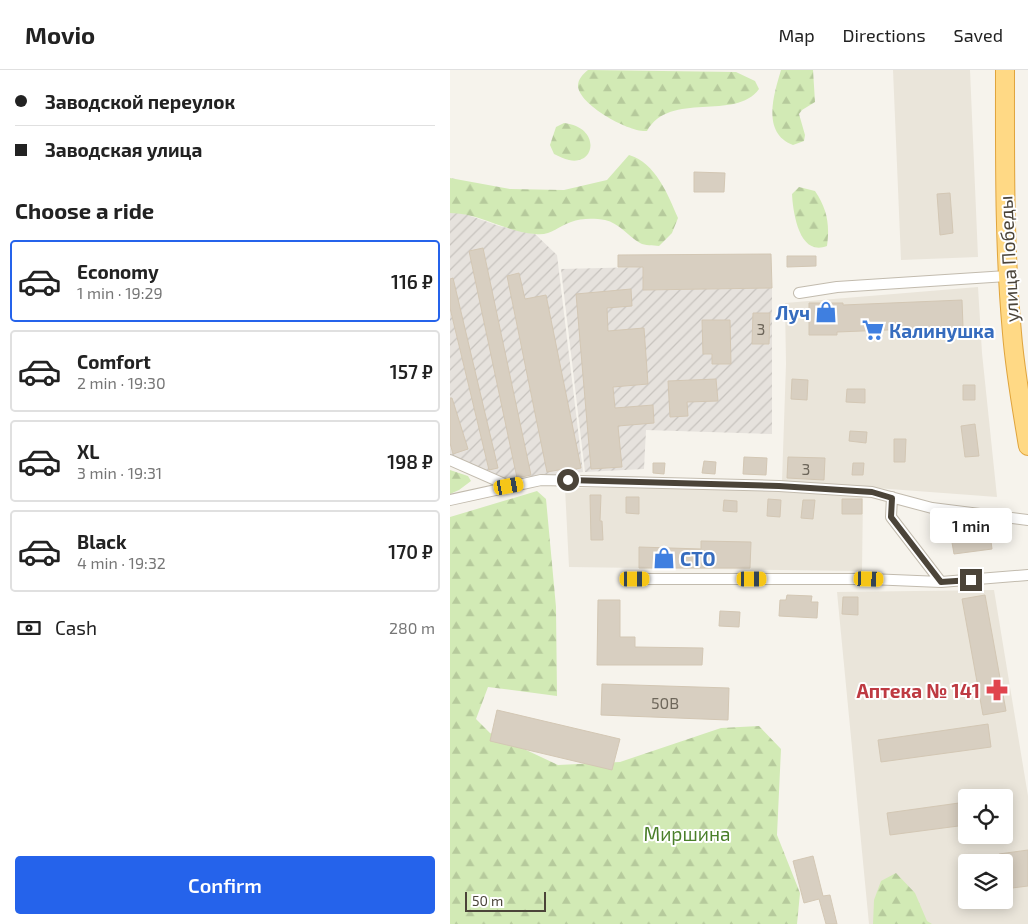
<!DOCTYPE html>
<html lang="en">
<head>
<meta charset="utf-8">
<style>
  body { margin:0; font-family:"Exo 2",sans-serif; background:#f2f2f2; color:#222; height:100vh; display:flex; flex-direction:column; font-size:19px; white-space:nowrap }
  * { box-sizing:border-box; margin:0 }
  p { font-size:16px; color:#767676 }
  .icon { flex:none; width:28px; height:28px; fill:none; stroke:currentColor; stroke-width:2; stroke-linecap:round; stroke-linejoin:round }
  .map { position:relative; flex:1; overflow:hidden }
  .details { display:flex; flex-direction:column; background:#fff; width:450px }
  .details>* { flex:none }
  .top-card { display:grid; align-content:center; height:110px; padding:0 15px; background:#fff }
  .buttons { position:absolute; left:508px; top:719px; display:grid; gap:10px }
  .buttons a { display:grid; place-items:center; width:55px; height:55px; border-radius:5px; background:#fff; box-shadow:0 2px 12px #0003; font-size:25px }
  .scale { position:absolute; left:15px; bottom:12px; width:81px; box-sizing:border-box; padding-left:5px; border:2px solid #4b4439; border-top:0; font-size:14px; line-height:18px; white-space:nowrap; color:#4b4439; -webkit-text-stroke:4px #fff; paint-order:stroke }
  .end { position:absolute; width:22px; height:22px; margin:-11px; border:6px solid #4b4439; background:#fff; box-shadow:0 0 0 2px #fff }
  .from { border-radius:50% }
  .bubble { position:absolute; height:35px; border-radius:5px; background:#fff; box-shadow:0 2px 12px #0003; font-size:16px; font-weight:600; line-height:35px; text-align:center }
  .car { position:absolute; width:15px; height:30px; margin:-15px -8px; border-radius:6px; box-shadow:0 0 4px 1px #0007; background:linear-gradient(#f5c518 24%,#345 0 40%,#f5c518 0 76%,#345 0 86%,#f5c518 0) }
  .top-card b { display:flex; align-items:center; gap:18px; height:48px; font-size:19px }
  .top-card b+b { border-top:1px solid #e0e0e0 }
  .top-card i { width:12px; height:12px; background:#222 }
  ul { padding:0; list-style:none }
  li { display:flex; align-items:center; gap:15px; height:82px; margin:0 10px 8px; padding:0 5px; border:2px solid #e0e0e0; border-radius:5px }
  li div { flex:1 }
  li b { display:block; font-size:19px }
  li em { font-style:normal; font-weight:600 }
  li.on { border-color:#2563eb }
  li>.icon { width:45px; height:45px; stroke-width:1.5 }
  h2 { padding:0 15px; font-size:22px; line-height:60px }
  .pay { display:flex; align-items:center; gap:12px; height:55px; padding:0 15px; font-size:19px }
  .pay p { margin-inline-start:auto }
  .action { display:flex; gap:10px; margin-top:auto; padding:10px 15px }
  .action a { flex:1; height:58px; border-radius:5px; background:#2563eb; color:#fff; font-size:20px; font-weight:600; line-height:58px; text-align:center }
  header { display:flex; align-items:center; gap:30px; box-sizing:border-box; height:70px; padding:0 25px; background:#fff; border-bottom:1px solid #e0e0e0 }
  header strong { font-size:24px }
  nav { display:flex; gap:28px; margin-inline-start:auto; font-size:18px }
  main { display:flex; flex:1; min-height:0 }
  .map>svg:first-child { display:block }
  .residential { fill:#eae5da; fill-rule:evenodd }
  .industrial { fill:url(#industrial-furrows) }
  .forest { fill:url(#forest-firs) }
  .building { fill:#d8cfc1; stroke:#d3c7b4 }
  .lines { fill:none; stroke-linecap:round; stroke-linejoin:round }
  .minor-casing { stroke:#c2bbae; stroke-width:12 }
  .trunk-casing { stroke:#e0a43c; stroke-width:20 }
  .minor { stroke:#fff; stroke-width:10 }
  .trunk { stroke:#ffd985; stroke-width:18 }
  .route { stroke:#4b4439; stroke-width:6 }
  .labels { text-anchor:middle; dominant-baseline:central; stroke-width:4; stroke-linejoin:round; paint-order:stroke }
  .number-label { font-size:16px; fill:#6e675b }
  .street-label { font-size:19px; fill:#4b4439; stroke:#fff }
  .shop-label { font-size:19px; font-weight:bold; fill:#366cbe; stroke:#fff; text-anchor:start }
  .health-label { font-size:19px; font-weight:bold; fill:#be3a42; stroke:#fff; text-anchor:end }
  .park-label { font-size:19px; fill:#4a7f2a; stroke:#fff }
</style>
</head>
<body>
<header>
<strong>Movio</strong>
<nav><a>Map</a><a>Directions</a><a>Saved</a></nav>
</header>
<main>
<section class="details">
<div class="top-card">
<b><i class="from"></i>Заводской переулок</b>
<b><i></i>Заводская улица</b>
</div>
<h2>Choose a ride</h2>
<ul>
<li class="on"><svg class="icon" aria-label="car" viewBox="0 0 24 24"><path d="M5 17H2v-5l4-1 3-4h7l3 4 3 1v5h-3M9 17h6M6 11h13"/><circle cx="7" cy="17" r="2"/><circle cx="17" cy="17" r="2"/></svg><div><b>Economy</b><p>1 min · 19:29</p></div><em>116 ₽</em></li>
<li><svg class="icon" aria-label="car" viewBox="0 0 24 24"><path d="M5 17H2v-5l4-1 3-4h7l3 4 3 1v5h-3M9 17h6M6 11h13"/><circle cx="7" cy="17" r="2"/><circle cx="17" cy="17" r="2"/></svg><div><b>Comfort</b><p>2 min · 19:30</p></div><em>157 ₽</em></li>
<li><svg class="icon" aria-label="car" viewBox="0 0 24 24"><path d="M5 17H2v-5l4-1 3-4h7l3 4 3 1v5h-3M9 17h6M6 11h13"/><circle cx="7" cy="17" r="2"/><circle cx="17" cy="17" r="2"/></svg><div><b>XL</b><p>3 min · 19:31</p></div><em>198 ₽</em></li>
<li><svg class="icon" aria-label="car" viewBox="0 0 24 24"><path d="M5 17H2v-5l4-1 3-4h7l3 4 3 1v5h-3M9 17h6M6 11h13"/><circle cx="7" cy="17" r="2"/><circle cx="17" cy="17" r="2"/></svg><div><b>Black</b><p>4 min · 19:32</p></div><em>170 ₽</em></li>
</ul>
<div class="pay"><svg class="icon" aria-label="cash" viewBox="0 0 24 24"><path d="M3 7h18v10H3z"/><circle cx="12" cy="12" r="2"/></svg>Cash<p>280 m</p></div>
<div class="action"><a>Confirm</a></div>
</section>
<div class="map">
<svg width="578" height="854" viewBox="0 0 578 854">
  <defs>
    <pattern id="industrial-furrows" width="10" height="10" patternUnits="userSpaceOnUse" patternTransform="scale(1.25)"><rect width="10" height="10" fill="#e6e2dd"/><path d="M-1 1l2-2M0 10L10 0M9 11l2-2" fill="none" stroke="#c7c3be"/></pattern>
    <pattern id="forest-firs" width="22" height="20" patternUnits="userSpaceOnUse" patternTransform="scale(1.25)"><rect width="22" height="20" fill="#d2eab5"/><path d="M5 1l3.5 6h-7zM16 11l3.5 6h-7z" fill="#b6ca9c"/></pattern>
  </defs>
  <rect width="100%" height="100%" fill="#f6f3ec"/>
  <path class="residential" d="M443 0H520L528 187 451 190Z
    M528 217 532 283 547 427 332 411 336 294 335 233Z
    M244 416 413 427 412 501 119 497 115 418Z
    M544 520 578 726V854H419L387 522ZM516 728H554V765H516ZM516 792H554V830H516Z"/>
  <path class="industrial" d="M0 143H12L49 156 85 164 107 185 133 402 63 411 0 388Z
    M193 197V220L322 218V364L196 360 194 399 135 402 111 199Z"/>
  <path class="forest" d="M138 0 286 2 305 11 309 19C285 52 220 20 197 61 180 63 129 35 128 16 128 9 133 4 138 0Z
    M331 0H363L365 32 352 40 349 44 355 65 354 71 343 75C311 63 324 24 331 0Z
    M114 53C151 57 146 96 119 90 114 89 109 86 104 84L100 75 106 57Z
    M179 85C206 93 218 125 228 148L222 163 209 176C203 175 195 176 190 173 178 166 169 153 155 150 144 148 131 148 121 152 107 157 101 166 85 164 56 162 29 143 0 143V108L60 119 114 120 157 110Z
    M349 117 365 121C377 139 380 154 377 176 349 187 343 142 342 124Z
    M0 400 18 406 21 411 9 420 0 424Z
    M87 421 96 429 106 537 107 626 38 617 26 649 40 663 108 695 170 692 271 658 309 656 331 679 327 765 350 823 347 854H0V447Z
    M446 803 465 823 477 851 482 854H423L424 830 431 811Z"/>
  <path class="building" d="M244 102 275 103 274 122H244Z
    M500 123 503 163 490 165 487 124Z
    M33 178 81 405 67 408 19 181Z
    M321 184 322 218 193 220V197H168V185Z
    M337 186H366V196L337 197Z
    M69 203 75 229 96 225 131 398 121 400 120 398 97 402 57 206Z
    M3 208 48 398 39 400 0 238V209Z
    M181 219 182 236 157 238 158 261 194 258 198 314 163 317 165 338 203 335 204 353 168 356 172 397 141 399 126 224Z
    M512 230 513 257 387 262V265H359V233H393V235Z
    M303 243H320L319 274H302Z
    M252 250H280L281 294H262V284H253Z
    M266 309 268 331 237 332 238 346 220 347 218 311Z
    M342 309 358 310 357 330 341 329Z
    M513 315H525V330H513Z
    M397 319H415V333L396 332Z
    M0 328H2L18 379 3 384 0 373Z
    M525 354 529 386 515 387 511 356Z
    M400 361 417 362 416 373 399 371Z
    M444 369H456L455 392H444Z
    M294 387 317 388 316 405 293 404Z
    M338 387 375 388 374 410 337 408Z
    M254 391 266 392 265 404 252 403Z
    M203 393H215L214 404 203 403Z
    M403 393H414L413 405H402Z
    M140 425H151L150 451H152L153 470H141Z
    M176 427H189V444L176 443Z
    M318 429 331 430 330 447 317 446Z
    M392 429H412V444H392Z
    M274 430 287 431V442L273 441Z
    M353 430H365L363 449 351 448Z
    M539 456 542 479 504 484 500 461Z
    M251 471 301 472 300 498H189V477L251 479Z
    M337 525 362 526 361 532H368L367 548 329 546 330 530H336Z
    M535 525 556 641 533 645 512 529Z
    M393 527H408V545L392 544Z
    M148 530H170V567H185V577L253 578 252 595H147Z
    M270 541 290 542 289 557 269 556Z
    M152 614 279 618 278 650 151 645Z
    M47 640 170 669 162 700 40 671Z
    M538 654 541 677 431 692 428 670Z
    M516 732V755L440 765 437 743Z
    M578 780V816L554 819V792H550L549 784Z
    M363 786 373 826 380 825 387 854H376L369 829 354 833 343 791Z"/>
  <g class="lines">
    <g class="minor-casing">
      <path id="minor" d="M349 223 387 217 557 206
        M0 390 59 416
        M442 427 441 447 491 512
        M0 430 91 410 329 416 422 422 482 438 578 450
        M185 509H419L491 512 578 505"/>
    </g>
    <g class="trunk-casing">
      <path id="trunk" d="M555 0C555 88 554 176 562 263 565 301 572 339 578 376"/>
    </g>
    <use href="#minor" class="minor"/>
    <use href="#trunk" class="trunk"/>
  </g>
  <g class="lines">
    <path class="route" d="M118 410 329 416 422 422 442 428 441 447 491 512 521 510"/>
  </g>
  <defs>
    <g id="shop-bare" transform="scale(1.725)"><path d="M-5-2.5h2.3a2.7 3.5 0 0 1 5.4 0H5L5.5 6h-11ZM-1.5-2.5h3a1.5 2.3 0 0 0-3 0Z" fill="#3f7fe0" stroke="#fff" stroke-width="2.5" paint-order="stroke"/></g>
    <g id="supermarket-bare" transform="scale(1.725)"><path d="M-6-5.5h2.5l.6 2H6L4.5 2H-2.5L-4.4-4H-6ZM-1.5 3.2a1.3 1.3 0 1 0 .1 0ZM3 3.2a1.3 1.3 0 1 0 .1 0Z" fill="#3f7fe0" stroke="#fff" stroke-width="2.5" paint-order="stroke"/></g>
    <g id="pharmacy-bare" transform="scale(1.725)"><path d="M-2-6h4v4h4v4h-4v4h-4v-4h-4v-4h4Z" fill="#e0444e" stroke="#fff" stroke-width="2.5" paint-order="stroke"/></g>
  </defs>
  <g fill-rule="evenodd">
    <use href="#shop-bare" x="376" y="242"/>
    <use href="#supermarket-bare" x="423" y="260"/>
    <use href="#shop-bare" x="214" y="488"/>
    <use href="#pharmacy-bare" x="547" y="620"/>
  </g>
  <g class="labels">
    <g class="number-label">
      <text x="311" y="258">3</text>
      <text x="356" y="398">3</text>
      <text x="215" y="632">50В</text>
    </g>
    <g class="street-label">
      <text transform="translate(558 189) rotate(-93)">улица Победы</text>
    </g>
    <g class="shop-label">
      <text x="360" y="242" text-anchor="end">Луч</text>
      <text x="439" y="260">Калинушка</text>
      <text x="230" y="488">СТО</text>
    </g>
    <g class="health-label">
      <text x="530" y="620">Аптека № 141</text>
    </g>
    <g class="park-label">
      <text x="237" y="763">Миршина</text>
    </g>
  </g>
</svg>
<div class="buttons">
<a><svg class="icon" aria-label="locate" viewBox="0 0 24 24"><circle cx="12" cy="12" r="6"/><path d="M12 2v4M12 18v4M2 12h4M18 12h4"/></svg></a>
<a><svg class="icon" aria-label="layers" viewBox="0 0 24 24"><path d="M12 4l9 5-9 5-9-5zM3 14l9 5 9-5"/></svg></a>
</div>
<div class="scale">50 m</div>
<i class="end from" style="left:118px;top:410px"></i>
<i class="end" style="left:521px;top:510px"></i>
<div class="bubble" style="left:480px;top:438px;width:82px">1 min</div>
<i class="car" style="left:59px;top:416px;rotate:80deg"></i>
<i class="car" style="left:185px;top:509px;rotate:90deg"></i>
<i class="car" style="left:302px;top:509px;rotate:90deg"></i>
<i class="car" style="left:419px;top:509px;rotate:92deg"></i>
</div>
</main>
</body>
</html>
